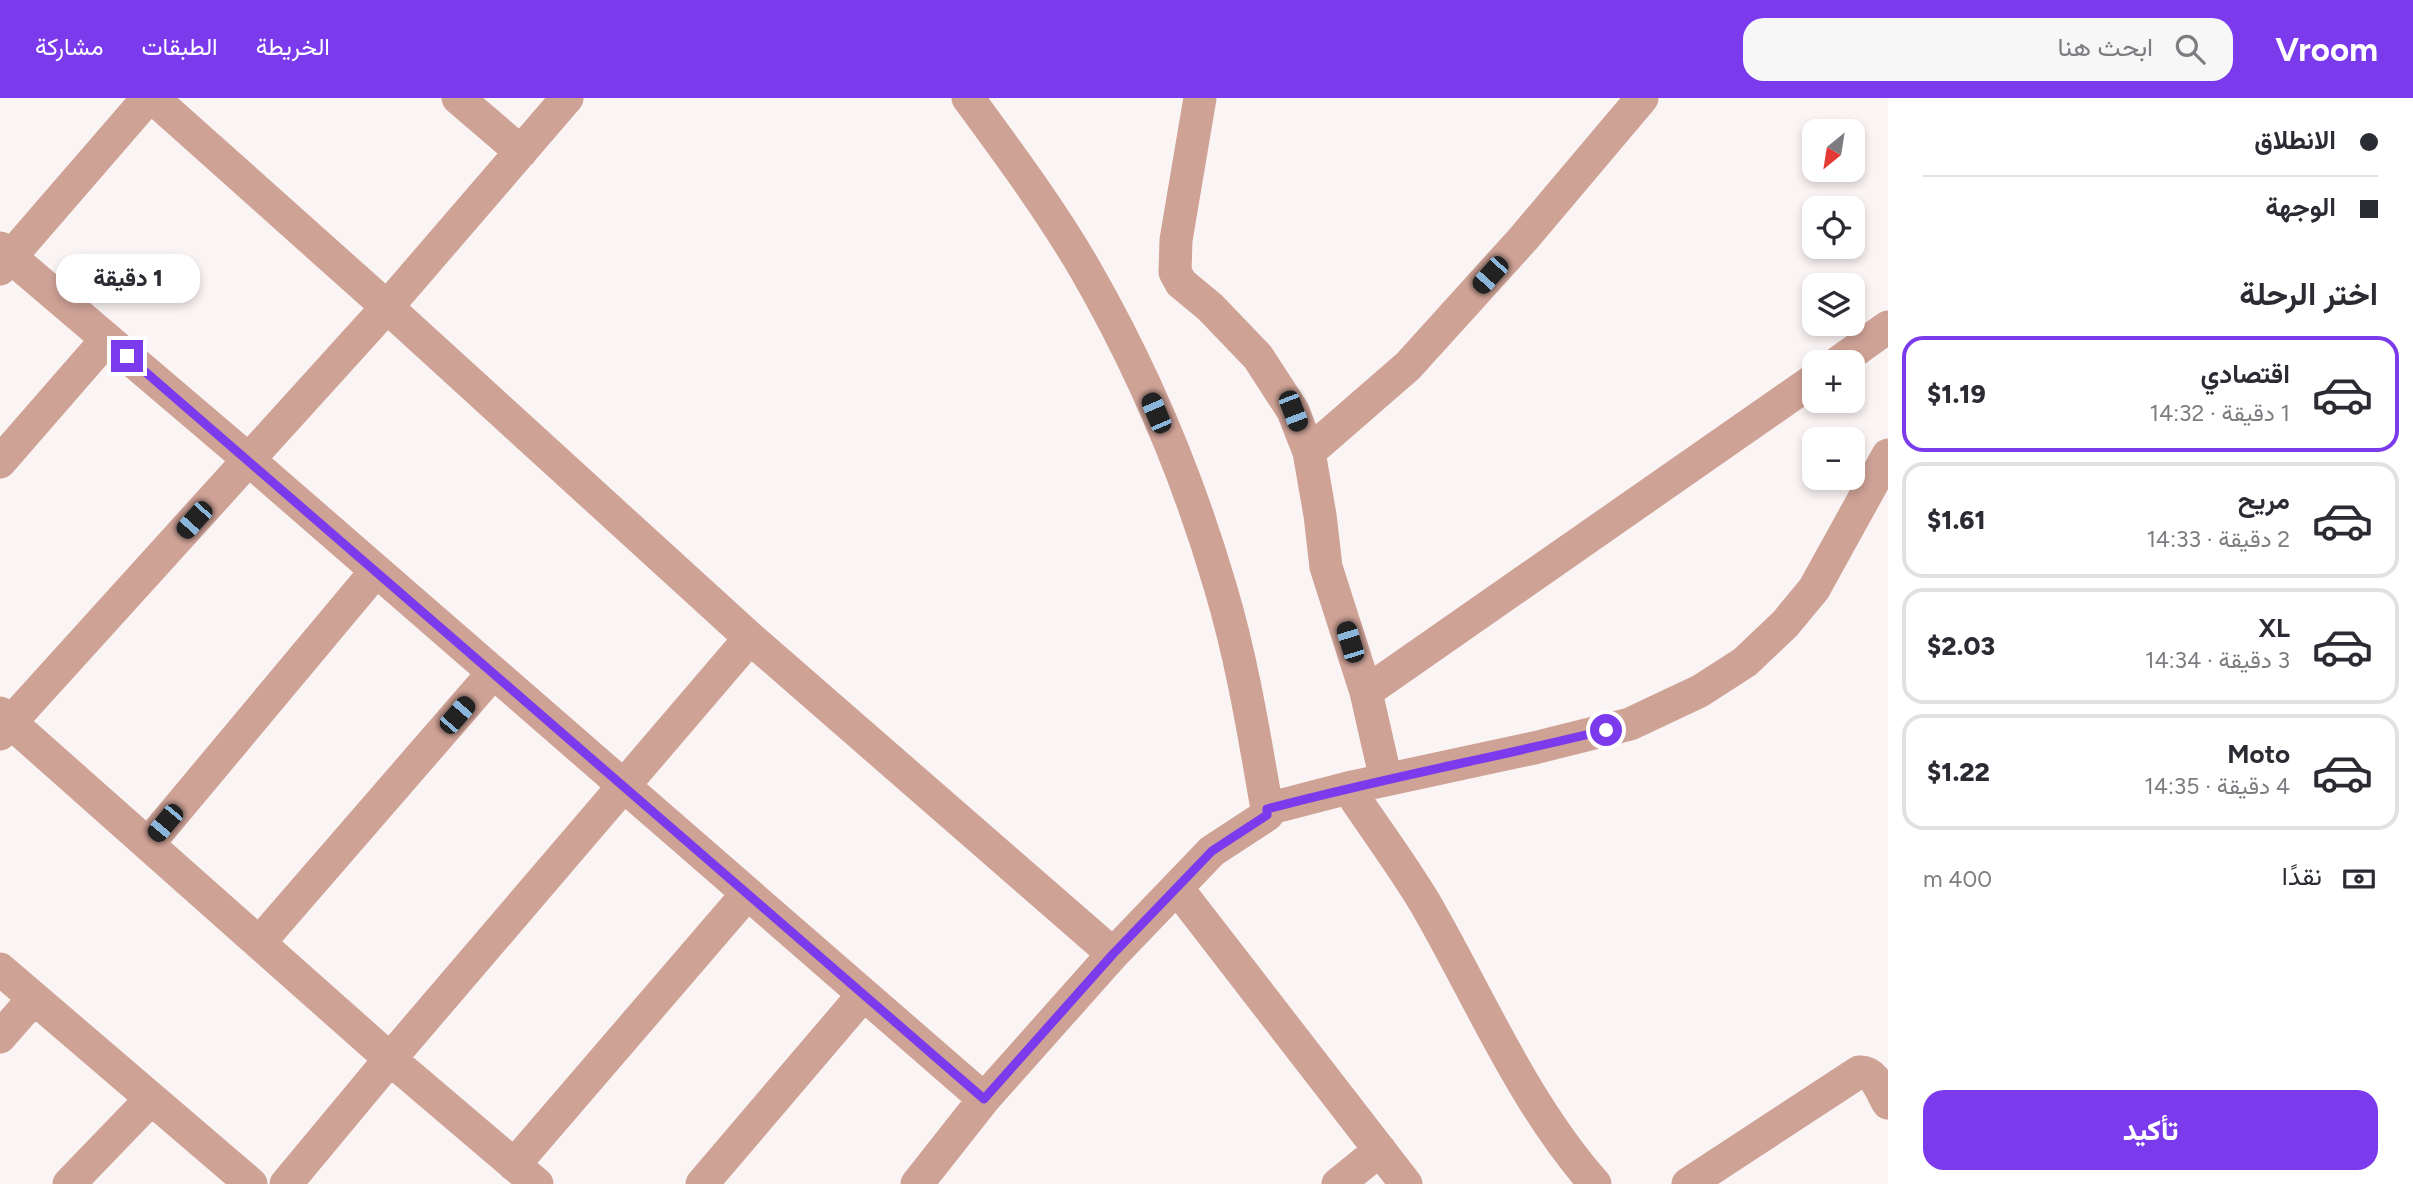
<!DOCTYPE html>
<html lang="ar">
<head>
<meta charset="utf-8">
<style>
  body { margin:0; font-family:Figtree,Vazirmatn,sans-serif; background:#f7f7f7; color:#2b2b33; direction:rtl; height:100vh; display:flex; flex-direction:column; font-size:26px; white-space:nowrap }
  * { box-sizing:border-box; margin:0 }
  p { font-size:23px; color:#7c7c81 }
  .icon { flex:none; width:38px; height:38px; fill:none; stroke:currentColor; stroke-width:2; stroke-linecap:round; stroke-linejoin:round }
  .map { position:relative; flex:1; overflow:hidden; direction:ltr }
  .sheet { display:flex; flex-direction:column; background:#fff; width:525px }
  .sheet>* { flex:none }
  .hud { display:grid; align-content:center; height:154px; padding:0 35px; background:#fff }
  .needle { width:46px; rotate:210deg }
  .tools { position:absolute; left:1802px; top:21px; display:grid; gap:14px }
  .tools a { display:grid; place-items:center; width:63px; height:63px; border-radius:14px; background:#fff; box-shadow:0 4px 10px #0003; font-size:35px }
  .end { position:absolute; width:32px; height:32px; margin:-16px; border:9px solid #7c3aed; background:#fff; box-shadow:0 0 0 4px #fff }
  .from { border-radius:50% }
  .bubble { position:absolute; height:49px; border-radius:21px; background:#fff; box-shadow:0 4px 10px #0003; font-size:23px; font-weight:800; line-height:49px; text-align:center; direction:rtl }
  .car { position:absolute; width:21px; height:42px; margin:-21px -10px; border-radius:9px; box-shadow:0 0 5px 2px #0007; background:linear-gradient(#222 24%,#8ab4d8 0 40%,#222 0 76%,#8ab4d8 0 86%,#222 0) }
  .hud b { display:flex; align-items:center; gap:24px; height:66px; font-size:26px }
  .hud b+b { border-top:2px solid #e1e1e2 }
  .hud i { width:18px; height:18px; background:#2b2b33 }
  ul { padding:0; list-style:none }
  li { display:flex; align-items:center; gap:21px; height:116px; margin:0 14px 10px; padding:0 21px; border:4px solid #e1e1e2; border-radius:21px }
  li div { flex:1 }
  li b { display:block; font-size:26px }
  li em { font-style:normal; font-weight:800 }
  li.selected { border-color:#7c3aed }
  li>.icon { width:63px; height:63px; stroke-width:1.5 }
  h2 { padding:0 35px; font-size:32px; line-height:84px }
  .pay { display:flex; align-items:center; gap:18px; height:77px; padding:0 35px; font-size:26px }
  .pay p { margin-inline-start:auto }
  .button { display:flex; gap:14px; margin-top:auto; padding:14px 35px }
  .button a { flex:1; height:80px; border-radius:21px; background:#7c3aed; color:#fff; font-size:28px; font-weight:800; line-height:80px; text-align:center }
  header { display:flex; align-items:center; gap:42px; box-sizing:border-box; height:98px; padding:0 35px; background:#7c3aed; color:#fff }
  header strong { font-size:33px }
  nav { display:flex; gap:38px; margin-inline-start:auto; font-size:24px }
  .search { width:490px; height:63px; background:#f7f7f7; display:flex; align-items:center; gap:18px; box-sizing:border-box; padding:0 24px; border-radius:21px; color:#7c7c81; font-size:26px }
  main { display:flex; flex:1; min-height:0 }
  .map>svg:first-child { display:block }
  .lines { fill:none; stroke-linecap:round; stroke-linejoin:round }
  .minor { stroke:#cfa296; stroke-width:33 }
  .route { stroke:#7c3aed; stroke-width:9 }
</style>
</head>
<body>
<header>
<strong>Vroom</strong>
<div class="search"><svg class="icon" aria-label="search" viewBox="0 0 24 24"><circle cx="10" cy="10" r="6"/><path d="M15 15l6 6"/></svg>ابحث هنا</div>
<nav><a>الخريطة</a><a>الطبقات</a><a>مشاركة</a></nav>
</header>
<main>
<section class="sheet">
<div class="hud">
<b><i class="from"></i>الانطلاق</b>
<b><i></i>الوجهة</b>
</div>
<h2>اختر الرحلة</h2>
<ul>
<li class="selected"><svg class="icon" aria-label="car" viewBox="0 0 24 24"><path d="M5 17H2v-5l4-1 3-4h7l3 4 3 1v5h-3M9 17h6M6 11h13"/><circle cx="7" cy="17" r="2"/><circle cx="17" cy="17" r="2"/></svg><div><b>اقتصادي</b><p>1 دقيقة · 14:32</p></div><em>$1.19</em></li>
<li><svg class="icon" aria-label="car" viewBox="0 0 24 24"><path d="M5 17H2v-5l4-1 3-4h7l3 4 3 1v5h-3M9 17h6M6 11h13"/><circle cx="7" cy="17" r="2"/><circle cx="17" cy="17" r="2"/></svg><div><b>مريح</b><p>2 دقيقة · 14:33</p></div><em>$1.61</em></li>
<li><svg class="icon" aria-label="car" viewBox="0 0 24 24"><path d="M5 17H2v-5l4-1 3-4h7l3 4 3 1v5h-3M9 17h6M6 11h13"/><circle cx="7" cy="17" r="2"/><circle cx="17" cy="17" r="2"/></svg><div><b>XL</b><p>3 دقيقة · 14:34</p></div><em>$2.03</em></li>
<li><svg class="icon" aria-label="car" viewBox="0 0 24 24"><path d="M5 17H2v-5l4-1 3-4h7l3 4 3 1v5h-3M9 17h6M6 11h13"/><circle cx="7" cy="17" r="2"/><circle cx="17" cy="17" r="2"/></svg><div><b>Moto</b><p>4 دقيقة · 14:35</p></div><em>$1.22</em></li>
</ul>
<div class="pay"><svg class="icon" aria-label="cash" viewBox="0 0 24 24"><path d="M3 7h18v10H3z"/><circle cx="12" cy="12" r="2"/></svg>نقدًا<p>400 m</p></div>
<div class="button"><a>تأكيد</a></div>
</section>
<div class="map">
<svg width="1888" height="1086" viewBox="0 0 1888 1086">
  <rect width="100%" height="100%" fill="#fbf4f4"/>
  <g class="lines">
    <path class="minor" d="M153 0 387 209 750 540 1113 856
      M458 0 521 54
      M968 0C1009 56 1050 111 1085 171 1142 270 1188 379 1220 488 1242 561 1254 636 1267 711
      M1200 0 1176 142 1175 174 1181 185 1210 209 1258 259 1293 313 1309 354 1320 417 1326 469 1366 594 1386 682
      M0 150 249 362 984 1001
      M0 171 148 0
      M1839 264 1888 229
      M1309 354 1408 268 1523 141 1642 0
      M0 364 107 241
      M1366 594 1815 281
      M0 615 390 961 537 1086
      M0 636 387 209 567 0
      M1348 690C1373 728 1401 765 1425 805 1480 900 1522 1003 1595 1086
      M148 746 376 473
      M1177 790 1406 1086
      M259 845 493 575
      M0 871 251 1086
      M0 939 34 900
      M514 1067 747 796
      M69 1086 151 1001
      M286 1086 390 961 750 540
      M702 1086 863 897
      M917 1086 984 1001 1113 856 1212 753 1267 717V711L1348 690 1534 650 1630 626 1700 593 1745 564 1785 526 1814 491 1888 357
      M1338 1086 1380 1052
      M1688 1086 1859 974C1875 973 1881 993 1888 1005"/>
  </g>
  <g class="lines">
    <path class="route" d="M127 258 984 1001 1113 856 1212 753 1267 717V711C1379 681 1493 660 1606 632"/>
  </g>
</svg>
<div class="tools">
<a><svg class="needle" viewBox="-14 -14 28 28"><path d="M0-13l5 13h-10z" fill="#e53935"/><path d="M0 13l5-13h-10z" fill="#7c7c81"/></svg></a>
<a><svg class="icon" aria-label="locate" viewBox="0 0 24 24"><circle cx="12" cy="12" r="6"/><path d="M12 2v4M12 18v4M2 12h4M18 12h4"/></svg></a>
<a><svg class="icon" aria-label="layers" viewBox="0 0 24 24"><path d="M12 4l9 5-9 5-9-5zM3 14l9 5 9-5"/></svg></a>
<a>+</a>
<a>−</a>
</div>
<i class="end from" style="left:1606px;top:632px"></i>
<i class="end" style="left:127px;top:258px"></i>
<div class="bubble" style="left:56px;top:156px;width:144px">1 دقيقة</div>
<i class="car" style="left:1490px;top:177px;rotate:222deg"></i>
<i class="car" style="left:1293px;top:313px;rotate:159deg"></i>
<i class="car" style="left:1156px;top:315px;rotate:337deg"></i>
<i class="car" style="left:194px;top:422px;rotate:222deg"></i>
<i class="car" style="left:1350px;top:544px;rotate:343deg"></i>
<i class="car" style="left:457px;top:617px;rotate:41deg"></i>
<i class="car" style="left:165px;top:725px;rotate:220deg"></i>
</div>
</main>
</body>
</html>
